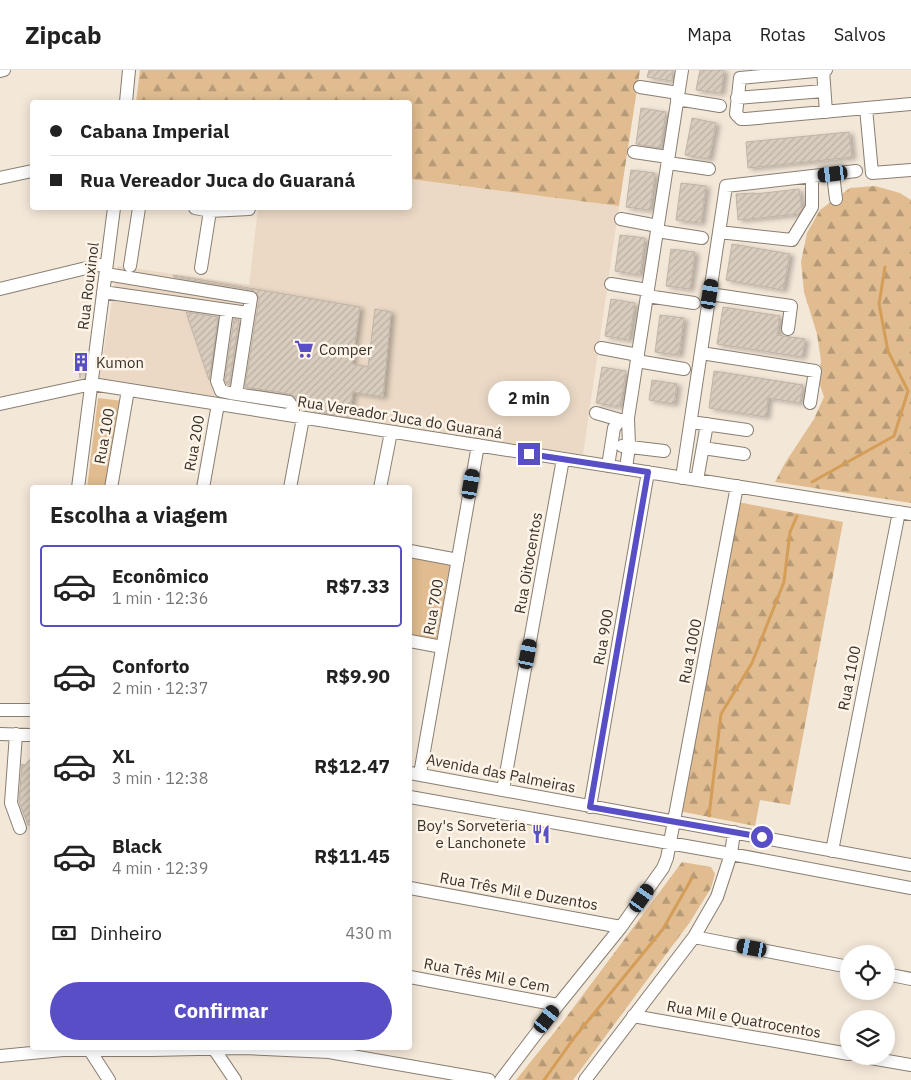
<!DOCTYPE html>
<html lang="pt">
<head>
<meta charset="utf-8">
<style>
  body { margin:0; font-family:"IBM Plex Sans",sans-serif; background:#f6f6f6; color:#222; height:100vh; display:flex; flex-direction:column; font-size:19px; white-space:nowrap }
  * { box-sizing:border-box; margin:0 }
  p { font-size:16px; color:#767676 }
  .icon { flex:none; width:28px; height:28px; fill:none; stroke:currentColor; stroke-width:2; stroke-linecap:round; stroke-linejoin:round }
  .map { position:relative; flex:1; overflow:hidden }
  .side { position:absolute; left:30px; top:415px; width:382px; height:565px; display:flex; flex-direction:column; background:#fff; border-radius:5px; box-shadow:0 2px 12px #0003 }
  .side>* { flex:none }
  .banner { position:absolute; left:30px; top:30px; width:382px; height:110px; border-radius:5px; box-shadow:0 2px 12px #0003; display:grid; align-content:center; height:110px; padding:0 20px; background:#fff }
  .fabs { position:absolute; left:840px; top:875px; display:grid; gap:10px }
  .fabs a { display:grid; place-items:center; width:55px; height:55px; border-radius:50%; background:#fff; box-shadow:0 2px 12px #0003; font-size:25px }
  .end { position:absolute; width:22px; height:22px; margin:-11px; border:6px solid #584ec6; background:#fff; box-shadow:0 0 0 2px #fff }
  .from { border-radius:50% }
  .bubble { position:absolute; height:35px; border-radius:18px; background:#fff; box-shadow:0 2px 12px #0003; font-size:16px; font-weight:700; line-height:35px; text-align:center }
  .car { position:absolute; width:15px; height:30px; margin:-15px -8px; border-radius:6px; box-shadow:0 0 4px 1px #0007; background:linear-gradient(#222 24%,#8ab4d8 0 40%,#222 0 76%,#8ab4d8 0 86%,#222 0) }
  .banner b { display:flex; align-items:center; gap:18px; height:48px; font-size:19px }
  .banner b+b { border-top:1px solid #e0e0e0 }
  .banner i { width:12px; height:12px; background:#222 }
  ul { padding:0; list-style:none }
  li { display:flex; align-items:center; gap:15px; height:82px; margin:0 10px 8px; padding:0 10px; border:2px solid transparent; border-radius:5px }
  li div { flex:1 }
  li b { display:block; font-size:19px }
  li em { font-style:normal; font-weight:700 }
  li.on { border-color:#584ec6 }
  li>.icon { width:45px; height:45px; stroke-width:1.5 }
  h2 { padding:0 20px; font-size:22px; line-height:60px }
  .pay { display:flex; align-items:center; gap:12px; height:55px; padding:0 20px; font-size:19px }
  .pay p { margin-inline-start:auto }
  .primary-button { display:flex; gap:10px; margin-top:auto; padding:10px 20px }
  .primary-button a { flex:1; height:58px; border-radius:30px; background:#584ec6; color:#fff; font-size:20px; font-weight:700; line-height:58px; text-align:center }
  header { display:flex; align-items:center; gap:30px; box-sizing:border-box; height:70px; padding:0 25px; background:#fff; border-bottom:1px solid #e0e0e0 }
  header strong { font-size:24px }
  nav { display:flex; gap:28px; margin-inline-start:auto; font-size:18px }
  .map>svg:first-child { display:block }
  .built { fill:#ebd9c5 }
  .forest { fill:url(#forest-firs) }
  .park { fill:#e0bc90 }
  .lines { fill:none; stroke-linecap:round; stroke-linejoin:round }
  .stream { stroke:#d49e59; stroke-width:3 }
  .building { fill:url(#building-hatch); stroke:#c0b4a6; filter:url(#shadow) }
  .minor-casing { stroke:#897e71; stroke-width:14 }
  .minor { stroke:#fff; stroke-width:12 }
  .route { stroke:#584ec6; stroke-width:6 }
  .labels { text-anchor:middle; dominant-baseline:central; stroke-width:5; stroke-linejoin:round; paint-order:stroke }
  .street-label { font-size:15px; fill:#36312b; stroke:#fef4e8 }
  .poi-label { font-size:15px; fill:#36312b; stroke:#fef4e8; text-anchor:start }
</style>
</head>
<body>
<header>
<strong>Zipcab</strong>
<nav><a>Mapa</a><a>Rotas</a><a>Salvos</a></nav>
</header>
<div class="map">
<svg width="911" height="1010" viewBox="0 0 911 1010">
  <defs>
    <pattern id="forest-firs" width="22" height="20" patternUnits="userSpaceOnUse" patternTransform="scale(1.25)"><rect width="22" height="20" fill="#e0bc90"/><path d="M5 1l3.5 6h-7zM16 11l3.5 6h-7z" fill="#b69976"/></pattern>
    <pattern id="building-hatch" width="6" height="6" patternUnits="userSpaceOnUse" patternTransform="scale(1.25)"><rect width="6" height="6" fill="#d8ccbe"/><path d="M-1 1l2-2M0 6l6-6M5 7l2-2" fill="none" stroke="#bab0a3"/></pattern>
    <filter id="shadow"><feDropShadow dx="4" dy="2" stdDeviation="2.5" flood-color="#0004"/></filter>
  </defs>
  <rect width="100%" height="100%" fill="#f3e7d8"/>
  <path class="built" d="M410 109 619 136 583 385 99 308 118 196 249 215 258 138H410Z"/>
  <path class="forest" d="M140 0H640L619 136 410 109V32H136Z
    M875 116 900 123 911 130V433L775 412 785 393 814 349 824 327 819 312 821 291 817 264 804 222 801 192 807 163 820 140 850 118Z
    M737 432 843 452 790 735 760 730 755 756 679 741Z
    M682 792 711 797 715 804 711 818 690 852 573 1010H516L565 949Z"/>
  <path class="park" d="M98 328 123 331 107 417 87 418Z
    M410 487 450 495 436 573 410 568Z"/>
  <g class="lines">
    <path class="stream" d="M812 412 894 366 908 321 888 281 879 234 885 197
      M709 746 721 644 752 593 784 512 790 462 797 446
      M544 1010 574 968 663 859 692 808"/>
  </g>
  <path class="building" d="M649 0H673L672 11 647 7Z
    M700 0H724L721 23 696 20Z
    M641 38 666 42 660 78 636 74Z
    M692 48 716 53 709 89 685 85Z
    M849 62 852 87 748 98 746 72Z
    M631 100 655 103 650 140 626 137Z
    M681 113 706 116 701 153 676 150Z
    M799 119 802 139 798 144 738 150 736 124 755 123V124Z
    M620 165 645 168 640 205 615 201Z
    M732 174 790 184 783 220 726 210Z
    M671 179 695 182 690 219 666 216Z
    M173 205 360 237 352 294 368 297 375 239 391 242 383 327 353 322 349 347 313 341 315 330 295 327 290 324 245 317 259 229 258 225 252 220 174 207Z
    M611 229 635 233 629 270 605 266Z
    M723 237 780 246 777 265 805 269 802 287 717 274Z
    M186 242 218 247 209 310Z
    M660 245 684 248 679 285 655 282Z
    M234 249 239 250 229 315 227 314 225 310Z
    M87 285 86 289 80 308 77 287Z
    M602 297 626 301 620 337 596 333Z
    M714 301 803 315 800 333 768 328 766 347 709 338Z
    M652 310 677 314 674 334 649 330Z
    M32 687V755H28L19 732 22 694 25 695Z"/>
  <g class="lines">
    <g class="minor-casing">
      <path id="minor" d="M823 0 826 42
        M826 0 740 8 736 44 741 49H746L911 34
        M0 1 4 0
        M640 17 678 23
        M737 28 824 21
        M677 29 720 36
        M126 32 129 0
        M866 38 872 103 911 100
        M634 82 668 87
        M668 93 709 99
        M833 104 836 129
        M0 108 32 101
        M195 138 210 141 249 139
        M621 149 658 156
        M657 161 702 168
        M719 162 792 170 812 137V107
        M130 196 139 138
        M201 198 210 141
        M106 204 251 228 236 324
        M611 214 648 220
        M0 219 107 193
        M103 222 248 243
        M710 224 791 236 788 259
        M647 226 694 233
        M227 240 217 311 221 321 230 323 289 332 293 338V346
        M601 278 638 285
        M701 283 815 301 810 333
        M637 291 684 299
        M0 334 92 314 911 444
        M596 343 620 350
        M691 352 747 360
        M622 376 664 381
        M703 378 744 384
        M608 396 614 358 620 350 628 348
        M626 399 629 376 628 348 682 0
        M682 408 726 116 856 101
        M697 410 707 354
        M78 418 114 138
        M111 418 128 320
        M203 418 218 334
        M290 418 303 348
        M380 418 391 362
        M410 481 458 490
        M410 571 442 577
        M0 640H32
        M0 664 32 665
        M16 664 11 733 20 758
        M410 703 911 795
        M420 704 478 375
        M503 720 563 389
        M410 727 731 784 911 818
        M590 737 648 402
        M832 781 899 442
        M410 818 621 857
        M694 867 849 897
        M886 904 911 909
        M410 907 558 935
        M633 946 849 984
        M89 979 109 1010
        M214 979 235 1010
        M0 986 63 980H152L243 978 329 982 489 1010
        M859 986 911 995
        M501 1010 558 935 621 857 663 798 667 788 737 416
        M585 1010 694 867 717 827 731 784 734 762"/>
    </g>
    <use href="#minor" class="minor"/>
  </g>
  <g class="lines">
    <path class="route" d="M529 384 648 402 590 737 762 767"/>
  </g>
  <defs>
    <g id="supermarket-bare" transform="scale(1.5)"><path d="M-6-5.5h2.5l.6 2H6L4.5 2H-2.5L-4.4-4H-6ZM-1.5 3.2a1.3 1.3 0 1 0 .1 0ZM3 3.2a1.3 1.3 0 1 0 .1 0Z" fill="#584ec6" stroke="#fef4e8" stroke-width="2.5" paint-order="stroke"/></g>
    <g id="building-bare" transform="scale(1.5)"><path d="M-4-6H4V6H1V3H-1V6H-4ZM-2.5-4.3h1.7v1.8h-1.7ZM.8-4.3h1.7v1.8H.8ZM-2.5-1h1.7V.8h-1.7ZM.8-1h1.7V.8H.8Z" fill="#584ec6" stroke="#fef4e8" stroke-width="2.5" paint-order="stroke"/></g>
    <g id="restaurant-bare" transform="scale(1.5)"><path d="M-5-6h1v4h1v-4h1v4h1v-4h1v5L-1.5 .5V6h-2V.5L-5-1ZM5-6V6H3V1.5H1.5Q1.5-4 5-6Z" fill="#584ec6" stroke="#fef4e8" stroke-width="2.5" paint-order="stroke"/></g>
  </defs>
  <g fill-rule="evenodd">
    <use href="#supermarket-bare" x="304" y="279"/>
    <use href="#building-bare" x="81" y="292"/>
    <use href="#restaurant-bare" x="541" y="764"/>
  </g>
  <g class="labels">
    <g class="street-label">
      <text transform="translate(88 216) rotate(-83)">Rua Rouxinol</text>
      <text transform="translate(400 347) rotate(9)">Rua Vereador Juca do Guaraná</text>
      <text transform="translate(104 366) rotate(-80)">Rua 100</text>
      <text transform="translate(194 373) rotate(-80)">Rua 200</text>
      <text transform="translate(528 493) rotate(-80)">Rua Oitocentos</text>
      <text transform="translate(433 537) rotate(-80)">Rua 700</text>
      <text transform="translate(603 567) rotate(-80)">Rua 900</text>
      <text transform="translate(690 581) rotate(-79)">Rua 1000</text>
      <text transform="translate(849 608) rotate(-79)">Rua 1100</text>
      <text transform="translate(501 703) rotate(11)">Avenida das Palmeiras</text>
      <text transform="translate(519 821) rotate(10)">Rua Três Mil e Duzentos</text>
      <text transform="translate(487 905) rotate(11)">Rua Três Mil e Cem</text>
      <text transform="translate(744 949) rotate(10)">Rua Mil e Quatrocentos</text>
    </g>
    <g class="poi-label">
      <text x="319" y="279">Comper</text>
      <text x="96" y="292">Kumon</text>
      <text x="526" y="755" text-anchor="end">Boy's Sorveteria<tspan x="526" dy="17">e Lanchonete</tspan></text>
    </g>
  </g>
</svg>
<div class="fabs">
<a><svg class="icon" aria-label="locate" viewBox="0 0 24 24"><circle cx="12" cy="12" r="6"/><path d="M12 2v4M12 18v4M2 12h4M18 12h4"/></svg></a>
<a><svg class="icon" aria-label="layers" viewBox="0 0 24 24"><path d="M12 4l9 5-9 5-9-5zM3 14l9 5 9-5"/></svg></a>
</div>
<i class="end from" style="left:762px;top:767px"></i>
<i class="end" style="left:529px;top:384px"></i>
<div class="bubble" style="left:488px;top:311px;width:82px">2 min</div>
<i class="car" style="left:833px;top:104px;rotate:263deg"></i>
<i class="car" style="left:710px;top:224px;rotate:9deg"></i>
<i class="car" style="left:471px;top:414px;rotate:10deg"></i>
<i class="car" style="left:528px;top:584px;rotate:11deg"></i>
<i class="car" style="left:642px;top:828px;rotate:35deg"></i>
<i class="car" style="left:752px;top:878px;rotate:281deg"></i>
<i class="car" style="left:547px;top:949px;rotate:38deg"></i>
<div class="banner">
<b><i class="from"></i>Cabana Imperial</b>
<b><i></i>Rua Vereador Juca do Guaraná</b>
</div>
<section class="side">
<h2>Escolha a viagem</h2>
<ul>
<li class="on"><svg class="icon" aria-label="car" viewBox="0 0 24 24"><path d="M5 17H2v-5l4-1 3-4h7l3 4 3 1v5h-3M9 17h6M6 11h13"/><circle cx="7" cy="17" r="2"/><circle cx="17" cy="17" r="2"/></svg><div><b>Econômico</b><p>1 min · 12:36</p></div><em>R$7.33</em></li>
<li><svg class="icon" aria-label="car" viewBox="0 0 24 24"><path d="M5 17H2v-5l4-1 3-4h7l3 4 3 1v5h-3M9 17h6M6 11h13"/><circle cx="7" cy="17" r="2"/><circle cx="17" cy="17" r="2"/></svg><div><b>Conforto</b><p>2 min · 12:37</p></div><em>R$9.90</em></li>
<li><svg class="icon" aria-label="car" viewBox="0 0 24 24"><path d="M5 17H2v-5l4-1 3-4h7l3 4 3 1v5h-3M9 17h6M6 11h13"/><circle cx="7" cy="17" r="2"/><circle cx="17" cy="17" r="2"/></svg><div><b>XL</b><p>3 min · 12:38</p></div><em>R$12.47</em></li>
<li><svg class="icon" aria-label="car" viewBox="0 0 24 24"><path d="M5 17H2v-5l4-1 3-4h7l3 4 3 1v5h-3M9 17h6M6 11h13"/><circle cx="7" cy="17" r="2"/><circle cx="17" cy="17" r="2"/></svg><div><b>Black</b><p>4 min · 12:39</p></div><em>R$11.45</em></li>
</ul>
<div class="pay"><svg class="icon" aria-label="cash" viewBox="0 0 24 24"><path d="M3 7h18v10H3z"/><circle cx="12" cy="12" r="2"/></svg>Dinheiro<p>430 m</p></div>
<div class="primary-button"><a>Confirmar</a></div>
</section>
</div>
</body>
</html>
